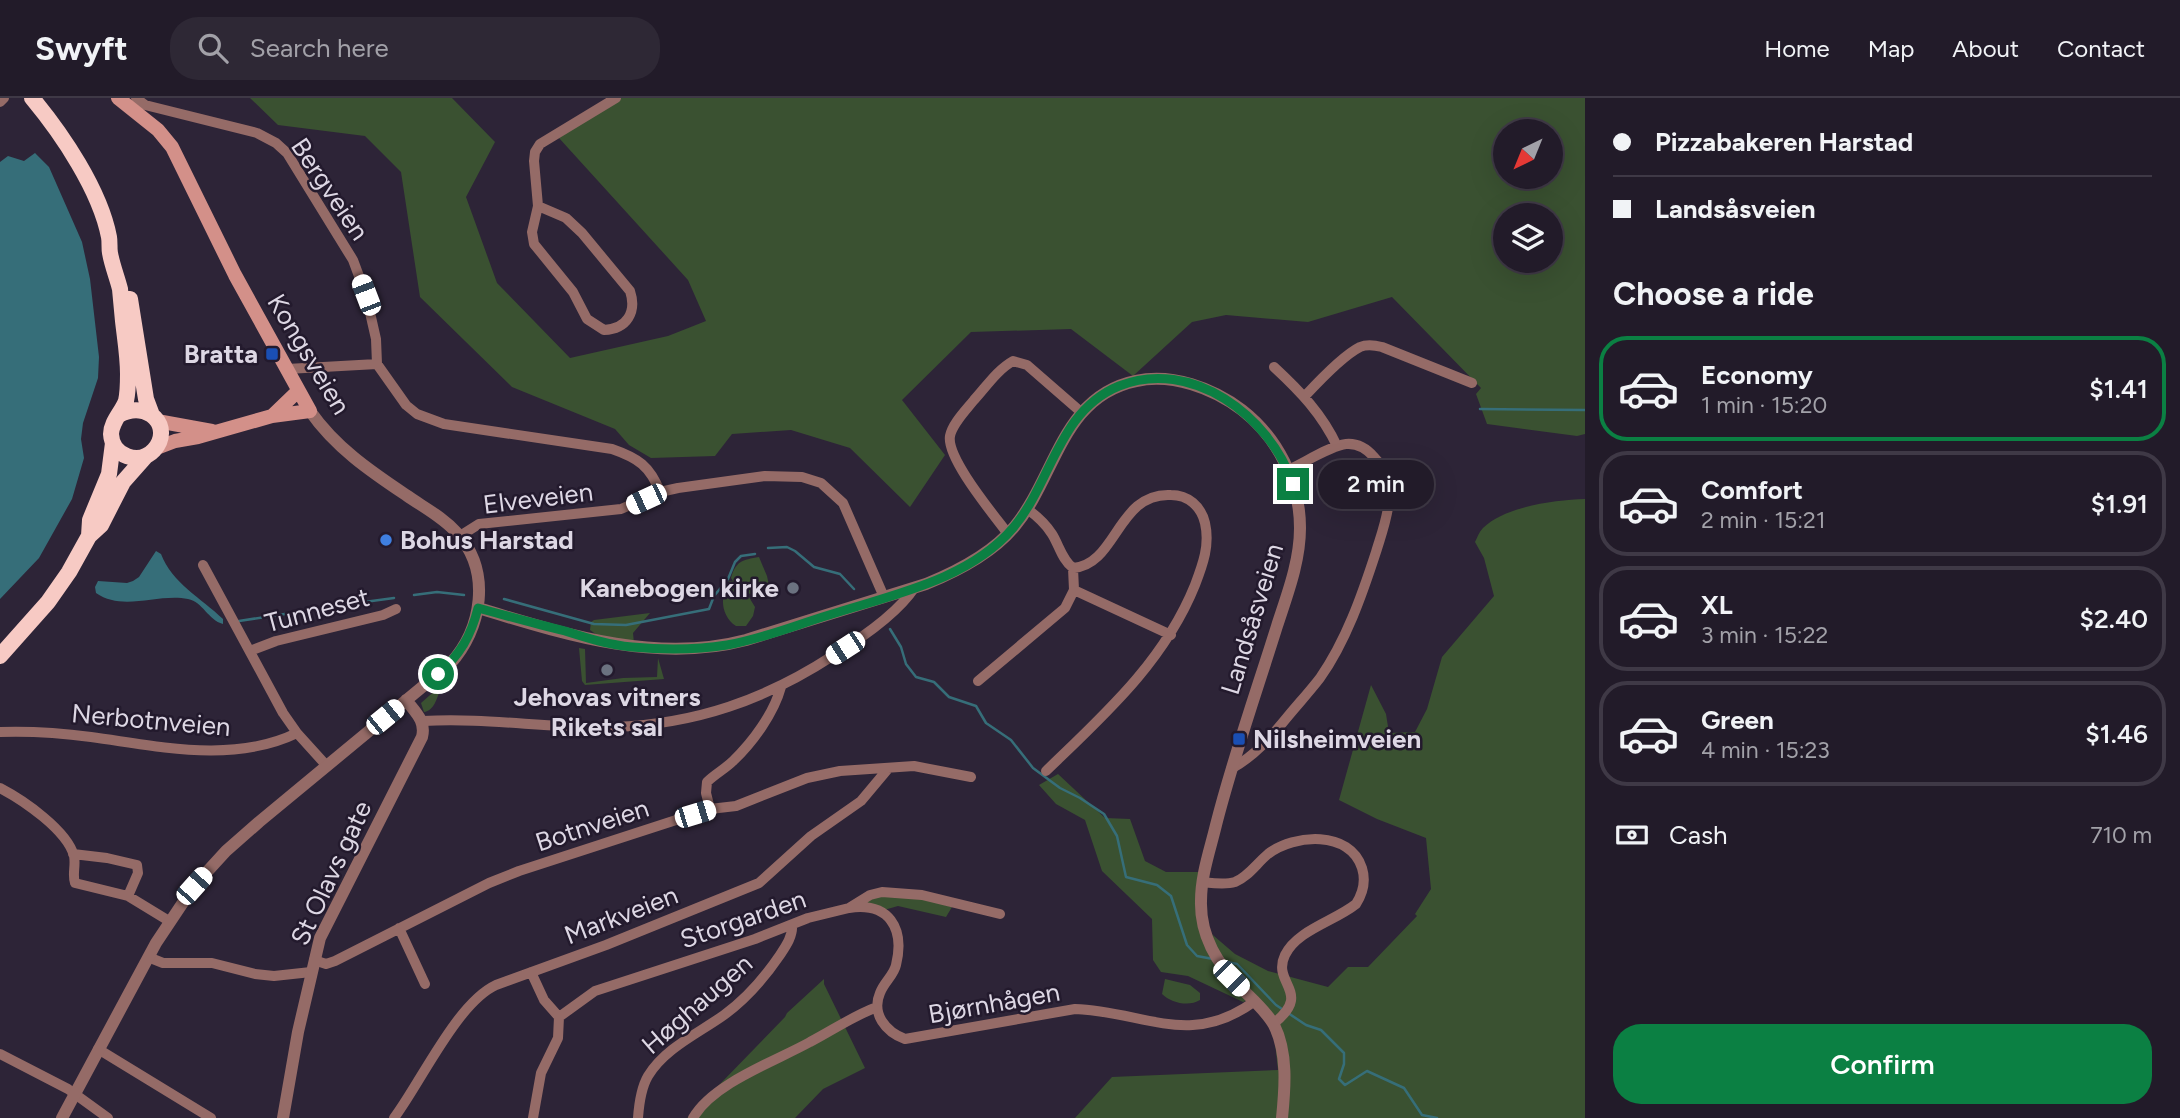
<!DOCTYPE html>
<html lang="en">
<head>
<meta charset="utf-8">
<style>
  body { margin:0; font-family:Figtree,sans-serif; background:#2e2835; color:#f1f3f6; height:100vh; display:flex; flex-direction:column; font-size:26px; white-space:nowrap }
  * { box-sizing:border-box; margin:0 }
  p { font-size:23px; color:#a2a1a8 }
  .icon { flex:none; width:38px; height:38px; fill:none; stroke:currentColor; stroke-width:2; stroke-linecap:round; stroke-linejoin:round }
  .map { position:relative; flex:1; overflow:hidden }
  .side { display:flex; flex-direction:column; background:#221b29; width:595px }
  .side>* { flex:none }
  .top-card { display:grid; align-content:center; height:154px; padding:0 28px; background:#221b29 }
  .needle { width:46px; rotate:223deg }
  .controls { position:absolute; left:1493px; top:21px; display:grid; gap:14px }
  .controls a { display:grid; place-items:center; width:70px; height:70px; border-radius:50%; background:#221b29; box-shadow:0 7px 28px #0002,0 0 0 2px #3f3946; font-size:35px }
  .end { position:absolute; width:32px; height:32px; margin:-16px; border:9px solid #0b8043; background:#fff; box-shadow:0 0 0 4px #fff }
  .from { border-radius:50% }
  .bubble { position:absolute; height:49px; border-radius:24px; background:#221b29; box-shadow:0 7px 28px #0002,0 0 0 2px #3f3946; font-size:23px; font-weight:600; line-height:49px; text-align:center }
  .car { position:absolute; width:21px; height:42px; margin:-21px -10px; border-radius:9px; box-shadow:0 0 5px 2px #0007; background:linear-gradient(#fff 24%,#345 0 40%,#fff 0 76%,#345 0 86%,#fff 0) }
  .top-card b { display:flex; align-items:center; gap:24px; height:66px; font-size:26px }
  .top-card b+b { border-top:2px solid #3f3946 }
  .top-card i { width:18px; height:18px; background:#f1f3f6 }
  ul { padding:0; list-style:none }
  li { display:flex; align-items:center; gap:21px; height:105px; margin:0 14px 10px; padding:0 14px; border:4px solid #3f3946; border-radius:28px }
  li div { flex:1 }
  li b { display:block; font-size:26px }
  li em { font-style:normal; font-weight:600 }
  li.current { border-color:#0b8043 }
  li>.icon { width:63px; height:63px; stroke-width:1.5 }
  h2 { padding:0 28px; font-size:32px; line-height:84px }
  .pay { display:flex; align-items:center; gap:18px; height:77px; padding:0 28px; font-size:26px }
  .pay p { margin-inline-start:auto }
  .button { display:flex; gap:14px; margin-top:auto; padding:14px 28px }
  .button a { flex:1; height:80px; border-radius:28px; background:#0b8043; color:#fff; font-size:28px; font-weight:600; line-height:80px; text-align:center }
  header { display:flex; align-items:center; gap:42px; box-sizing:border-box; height:98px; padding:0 35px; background:#221b29; border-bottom:2px solid #3f3946 }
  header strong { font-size:33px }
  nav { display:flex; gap:38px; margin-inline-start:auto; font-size:24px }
  .search { width:490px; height:63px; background:#2e2835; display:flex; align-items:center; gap:18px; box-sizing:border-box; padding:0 24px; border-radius:28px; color:#a2a1a8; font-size:26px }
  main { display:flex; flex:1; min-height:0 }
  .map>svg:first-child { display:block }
  .green { fill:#3a5131; fill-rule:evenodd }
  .water { fill:#366e79 }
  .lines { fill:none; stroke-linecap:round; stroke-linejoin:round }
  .stream { stroke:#366e79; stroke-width:2.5 }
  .minor { stroke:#956b67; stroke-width:10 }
  .tertiary { stroke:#956b67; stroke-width:12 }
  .secondary { stroke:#d39089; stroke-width:14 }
  .trunk { stroke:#f7cac4; stroke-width:16 }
  .route { stroke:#0b8043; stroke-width:9 }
  .transit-dot { fill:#1a4fb4; stroke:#231a2d; stroke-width:2.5 }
  .shop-dot { fill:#3f7fe0; stroke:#231a2d; stroke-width:2.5 }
  .worship-dot { fill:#6b7280; stroke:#231a2d; stroke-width:2.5 }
  .labels { text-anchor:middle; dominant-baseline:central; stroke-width:5; stroke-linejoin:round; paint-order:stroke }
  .street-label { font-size:26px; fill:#ddd7e4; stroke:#231a2d }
  .poi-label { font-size:26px; font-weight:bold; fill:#ddd7e4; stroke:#231a2d; text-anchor:end }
</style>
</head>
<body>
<header>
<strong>Swyft</strong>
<div class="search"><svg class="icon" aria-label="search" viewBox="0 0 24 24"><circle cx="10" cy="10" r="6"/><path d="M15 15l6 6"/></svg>Search here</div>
<nav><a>Home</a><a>Map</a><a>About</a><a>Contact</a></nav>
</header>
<main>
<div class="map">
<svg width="1585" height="1020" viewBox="0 0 1585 1020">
  <rect width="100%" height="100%" fill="#2d2437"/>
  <path class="green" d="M250 0H452L495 44 466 99 497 185 570 260 668 238 706 223 688 182 559 40 611 0H1585V336L1577 338 1487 326 1476 296 1481 290 1392 199 1308 224 1226 217 1192 224 1133 278 1071 231 971 234 902 302 945 357 910 409 850 350 791 332 732 336 715 358 651 360 629 347 615 331 512 289 420 199 401 74 365 38 278 27ZM1505 33H1550V79H1505ZM1505 117H1550V163H1505Z
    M1585 401V1020H1075L1112 979 1278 972 1273 927 1248 902 1243 904 1188 878 1161 874 1153 862 1152 821 1102 773 1085 722 1056 706 1039 687 1058 676 1105 720 1130 721 1145 763 1166 774H1203L1207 832 1235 856 1268 873 1328 889 1348 869H1368L1417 818 1415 816 1431 791 1426 740 1377 721 1339 702 1371 587 1386 616 1389 635 1415 634 1427 611 1442 559 1494 498 1484 460 1475 444C1477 440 1479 434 1483 430 1506 408 1555 402 1585 401Z
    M759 459 767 478 770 492 755 499 740 490 736 492 747 496 755 509 753 518 746 528H736C720 517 720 497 729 483H733L731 480C736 463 742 462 759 459Z
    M650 515 633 535 634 545 597 537 590 532 591 524 594 522Z
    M579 550 585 551 586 585 623 580 657 579 658 560 664 581 585 587 582 583Z
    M438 590 440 592C437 600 434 613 424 614L421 605Z
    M888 797 916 799 952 809 946 819 898 808 884 812 860 807 870 800Z
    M824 881V886L865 970 823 991 795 1020H687L785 919 787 915Z
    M1165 881 1190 887 1200 895V902C1189 909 1171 905 1162 896Z"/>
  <path class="water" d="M35 55 49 69 82 144 90 181 99 259 98 280 83 325 81 341 84 360 72 401 39 460 0 501V64L8 58 24 63Z
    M156 453 161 456C172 485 201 500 223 521V526C208 522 203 504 188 501 158 495 123 514 96 495L95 489 98 483 127 485 133 483 139 479Z"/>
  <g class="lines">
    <path class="stream" d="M1480 311 1585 312
      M768 450 787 449 795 453 814 469 840 476 854 491
      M414 497 437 494 464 497
      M504 501 594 526 626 527 709 511 714 498 728 481 735 464 741 458 755 456
      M320 510 394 500
      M239 523 304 513
      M890 531 901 549 906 566 916 579 934 584 949 599 976 608 986 625 1011 642 1033 670 1060 690 1080 700 1104 716 1117 738 1126 779 1157 787 1171 798 1187 847 1197 858 1213 861
      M1227 864 1237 866 1276 907 1306 927 1321 932 1344 955V966L1339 981 1345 987 1367 973 1404 990 1422 1017 1437 1020"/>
    <path class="minor" d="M136 0 145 7 257 35 276 45 287 55 353 162 366 197 376 241 377 266 406 307 417 316 444 326 612 351C638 360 650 368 660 394
      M0 4 4 0
      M538 108 566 120 582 135 630 193C637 214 627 231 604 232L587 221 573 194 534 146 532 134 538 108 534 63 535 54 540 46 616 0
      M1274 269C1300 293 1322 316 1337 348
      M287 271 377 266
      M1305 298C1318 284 1342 258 1360 249 1367 246 1374 247 1382 249L1472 285
      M1027 411C1037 418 1045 425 1052 436 1059 447 1062 462 1073 470 1117 467 1117 394 1171 397 1188 397 1201 408 1205 425 1210 447 1203 466 1195 487 1164 564 1104 617 1046 673
      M1008 436C994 417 946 360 950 338 952 326 966 312 974 302 986 289 997 272 1013 263L1027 267 1081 314
      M460 438 479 426 621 411 660 394 678 390 765 378 802 379 821 385 843 405 884 499
      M203 467 283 615 297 635 326 667
      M1074 492 1171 537
      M250 553 276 543 383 517 396 511
      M978 583 1065 510 1074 492 1073 470
      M423 623C487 619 550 631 614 629 696 626 765 602 834 557 860 541 898 515 915 489
      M0 634C30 633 61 635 91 639 158 648 233 666 297 635
      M1231 671C1256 657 1271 639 1289 617 1299 605 1310 593 1320 580 1346 543 1362 497 1376 454 1386 421 1401 387 1374 359 1367 351 1357 345 1346 346 1330 348 1304 365 1288 372
      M0 690C23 702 67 732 74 758 76 767 72 777 75 785L128 798 169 823
      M710 711 706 695 707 684C715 676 725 671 733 663 753 644 774 615 781 589
      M73 756 107 760 137 767 138 775 128 798
      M1202 784C1212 785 1225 787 1235 784 1248 779 1257 765 1268 756 1294 736 1350 732 1362 770 1366 783 1363 795 1356 806 1335 823 1297 832 1285 857 1271 886 1314 894 1273 926
      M849 810C889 804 905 830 896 867 894 877 884 884 880 895 871 916 886 934 905 941L1075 911C1143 913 1190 951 1255 903
      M399 830 425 886
      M148 859 163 865H212L255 876 274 878 311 874
      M314 862 326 866 335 863 489 785 519 773 710 711 736 708 807 680 840 673 914 668 971 679
      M531 874 544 902 559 919 595 893 755 841 808 820 849 810 870 797 882 794 922 797 1000 816
      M98 951 211 1020
      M0 956 68 991 108 1020
      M394 1020C421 984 457 905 496 887L606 847 759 785 811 738 861 703 887 672
      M533 1020 541 975 558 940 559 919
      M638 1020C639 1006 641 990 648 978 665 950 699 935 724 917 746 901 765 879 780 857 786 848 793 838 792 827
      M693 1020C713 985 776 963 810 944 833 932 853 918 877 909"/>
    <path class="tertiary" d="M478 510C564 536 656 566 746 542L926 486C958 473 993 455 1015 428 1056 378 1062 298 1136 283 1172 275 1213 290 1242 312 1278 340 1300 384 1300 430 1300 464 1287 497 1277 528 1256 595 1233 660 1216 727 1210 752 1201 777 1201 803 1200 839 1218 867 1242 891 1253 902 1266 913 1274 927 1288 955 1285 990 1282 1020
      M62 1020 156 845 194 788 226 753 259 724 450 566C482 531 492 474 457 435 443 419 423 409 406 397 370 373 335 349 310 313
      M283 1020 298 934 320 840 422 639C426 623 416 615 406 602"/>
    <path class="secondary" d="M118 0 158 32 172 49 235 177 310 313 272 318 198 339 175 343 154 351
      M272 318 298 293
      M157 323 212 333"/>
    <path class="trunk" d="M32 0C62 36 100 92 109 139 110 144 109 150 110 155 112 167 117 179 120 191 121 201 122 212 123 223 125 241 128 258 128 276 128 285 128 294 126 303 122 314 111 324 111 336 112 358 139 368 154 352 174 329 148 301 119 317
      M130 201 146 301 152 317
      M89 438 90 422 109 376 113 345
      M0 558 48 504 69 474 89 438 101 427 123 384 146 358"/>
  </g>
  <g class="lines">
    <path class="route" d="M438 576C460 557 471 538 478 510 507 518 536 526 565 533 587 540 609 547 632 549 664 552 696 552 727 547 762 541 796 527 829 517 891 497 969 482 1013 430 1052 384 1058 313 1119 288 1191 259 1270 318 1293 386"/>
  </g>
  <g class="transit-dot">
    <rect x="265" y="249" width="14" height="14" rx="3.5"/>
    <rect x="1232" y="634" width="14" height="14" rx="3.5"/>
  </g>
  <circle class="shop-dot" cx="386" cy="442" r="7"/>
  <g class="worship-dot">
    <circle cx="793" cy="490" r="7"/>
    <circle cx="607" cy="572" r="7"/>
  </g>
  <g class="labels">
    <g class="street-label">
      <text transform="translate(330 91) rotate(56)">Bergveien</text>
      <text transform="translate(309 256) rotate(59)">Kongsveien</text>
      <text transform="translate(538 400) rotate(-7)">Elveveien</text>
      <text transform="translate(317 512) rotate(-15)">Tunneset</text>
      <text transform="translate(1252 521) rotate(-73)">Landsåsveien</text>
      <text transform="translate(151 622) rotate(5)">Nerbotnveien</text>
      <text transform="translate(592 727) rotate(-18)">Botnveien</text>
      <text transform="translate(331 775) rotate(-65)">St Olavs gate</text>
      <text transform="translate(621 817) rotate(-21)">Markveien</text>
      <text transform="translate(743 821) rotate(-19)">Storgarden</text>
      <text transform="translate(994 905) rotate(-10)">Bjørnhågen</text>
      <text transform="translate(697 906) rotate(-41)">Høghaugen</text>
    </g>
    <g class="poi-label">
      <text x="258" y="256">Bratta</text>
      <text x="400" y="442" text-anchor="start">Bohus Harstad</text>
      <text x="779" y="490">Kanebogen kirke</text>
      <text x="607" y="599" text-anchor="middle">Jehovas vitners<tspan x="607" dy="30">Rikets sal</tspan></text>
      <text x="1253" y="641" text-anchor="start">Nilsheimveien</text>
    </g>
  </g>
</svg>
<div class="controls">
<a><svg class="needle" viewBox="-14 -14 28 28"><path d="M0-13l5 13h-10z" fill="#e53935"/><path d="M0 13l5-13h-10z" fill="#a2a1a8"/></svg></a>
<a><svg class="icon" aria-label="layers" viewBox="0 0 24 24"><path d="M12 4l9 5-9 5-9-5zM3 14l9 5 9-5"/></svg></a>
</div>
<i class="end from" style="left:438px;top:576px"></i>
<i class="end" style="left:1293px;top:386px"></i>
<div class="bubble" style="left:1318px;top:362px;width:116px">2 min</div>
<i class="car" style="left:366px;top:197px;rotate:339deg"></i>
<i class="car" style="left:646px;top:401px;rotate:245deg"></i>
<i class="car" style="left:845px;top:550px;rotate:237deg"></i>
<i class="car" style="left:385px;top:619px;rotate:51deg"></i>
<i class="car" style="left:695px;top:716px;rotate:73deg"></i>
<i class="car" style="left:194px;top:788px;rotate:42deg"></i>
<i class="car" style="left:1231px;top:880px;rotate:135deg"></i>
</div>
<section class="side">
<div class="top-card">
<b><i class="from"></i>Pizzabakeren Harstad</b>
<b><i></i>Landsåsveien</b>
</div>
<h2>Choose a ride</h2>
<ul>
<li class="current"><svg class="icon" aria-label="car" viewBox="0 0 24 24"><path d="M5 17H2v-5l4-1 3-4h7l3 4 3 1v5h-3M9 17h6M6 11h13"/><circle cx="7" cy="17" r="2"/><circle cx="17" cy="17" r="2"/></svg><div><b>Economy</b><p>1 min · 15:20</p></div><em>$1.41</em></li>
<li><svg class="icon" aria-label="car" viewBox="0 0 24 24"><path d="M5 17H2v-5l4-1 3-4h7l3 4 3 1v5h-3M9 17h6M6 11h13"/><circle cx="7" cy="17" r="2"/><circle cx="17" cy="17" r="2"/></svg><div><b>Comfort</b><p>2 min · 15:21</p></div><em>$1.91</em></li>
<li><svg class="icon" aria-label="car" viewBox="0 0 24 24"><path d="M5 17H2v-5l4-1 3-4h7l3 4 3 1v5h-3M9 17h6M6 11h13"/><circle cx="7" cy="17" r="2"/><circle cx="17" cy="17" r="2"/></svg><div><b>XL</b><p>3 min · 15:22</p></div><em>$2.40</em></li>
<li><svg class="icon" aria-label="car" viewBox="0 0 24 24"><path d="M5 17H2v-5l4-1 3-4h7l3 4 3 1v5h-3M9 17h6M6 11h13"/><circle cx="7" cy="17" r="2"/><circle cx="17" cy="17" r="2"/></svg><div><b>Green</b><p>4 min · 15:23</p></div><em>$1.46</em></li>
</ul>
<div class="pay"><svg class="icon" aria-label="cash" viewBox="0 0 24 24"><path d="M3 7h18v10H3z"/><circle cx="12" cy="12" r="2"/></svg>Cash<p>710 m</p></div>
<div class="button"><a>Confirm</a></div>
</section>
</main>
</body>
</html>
